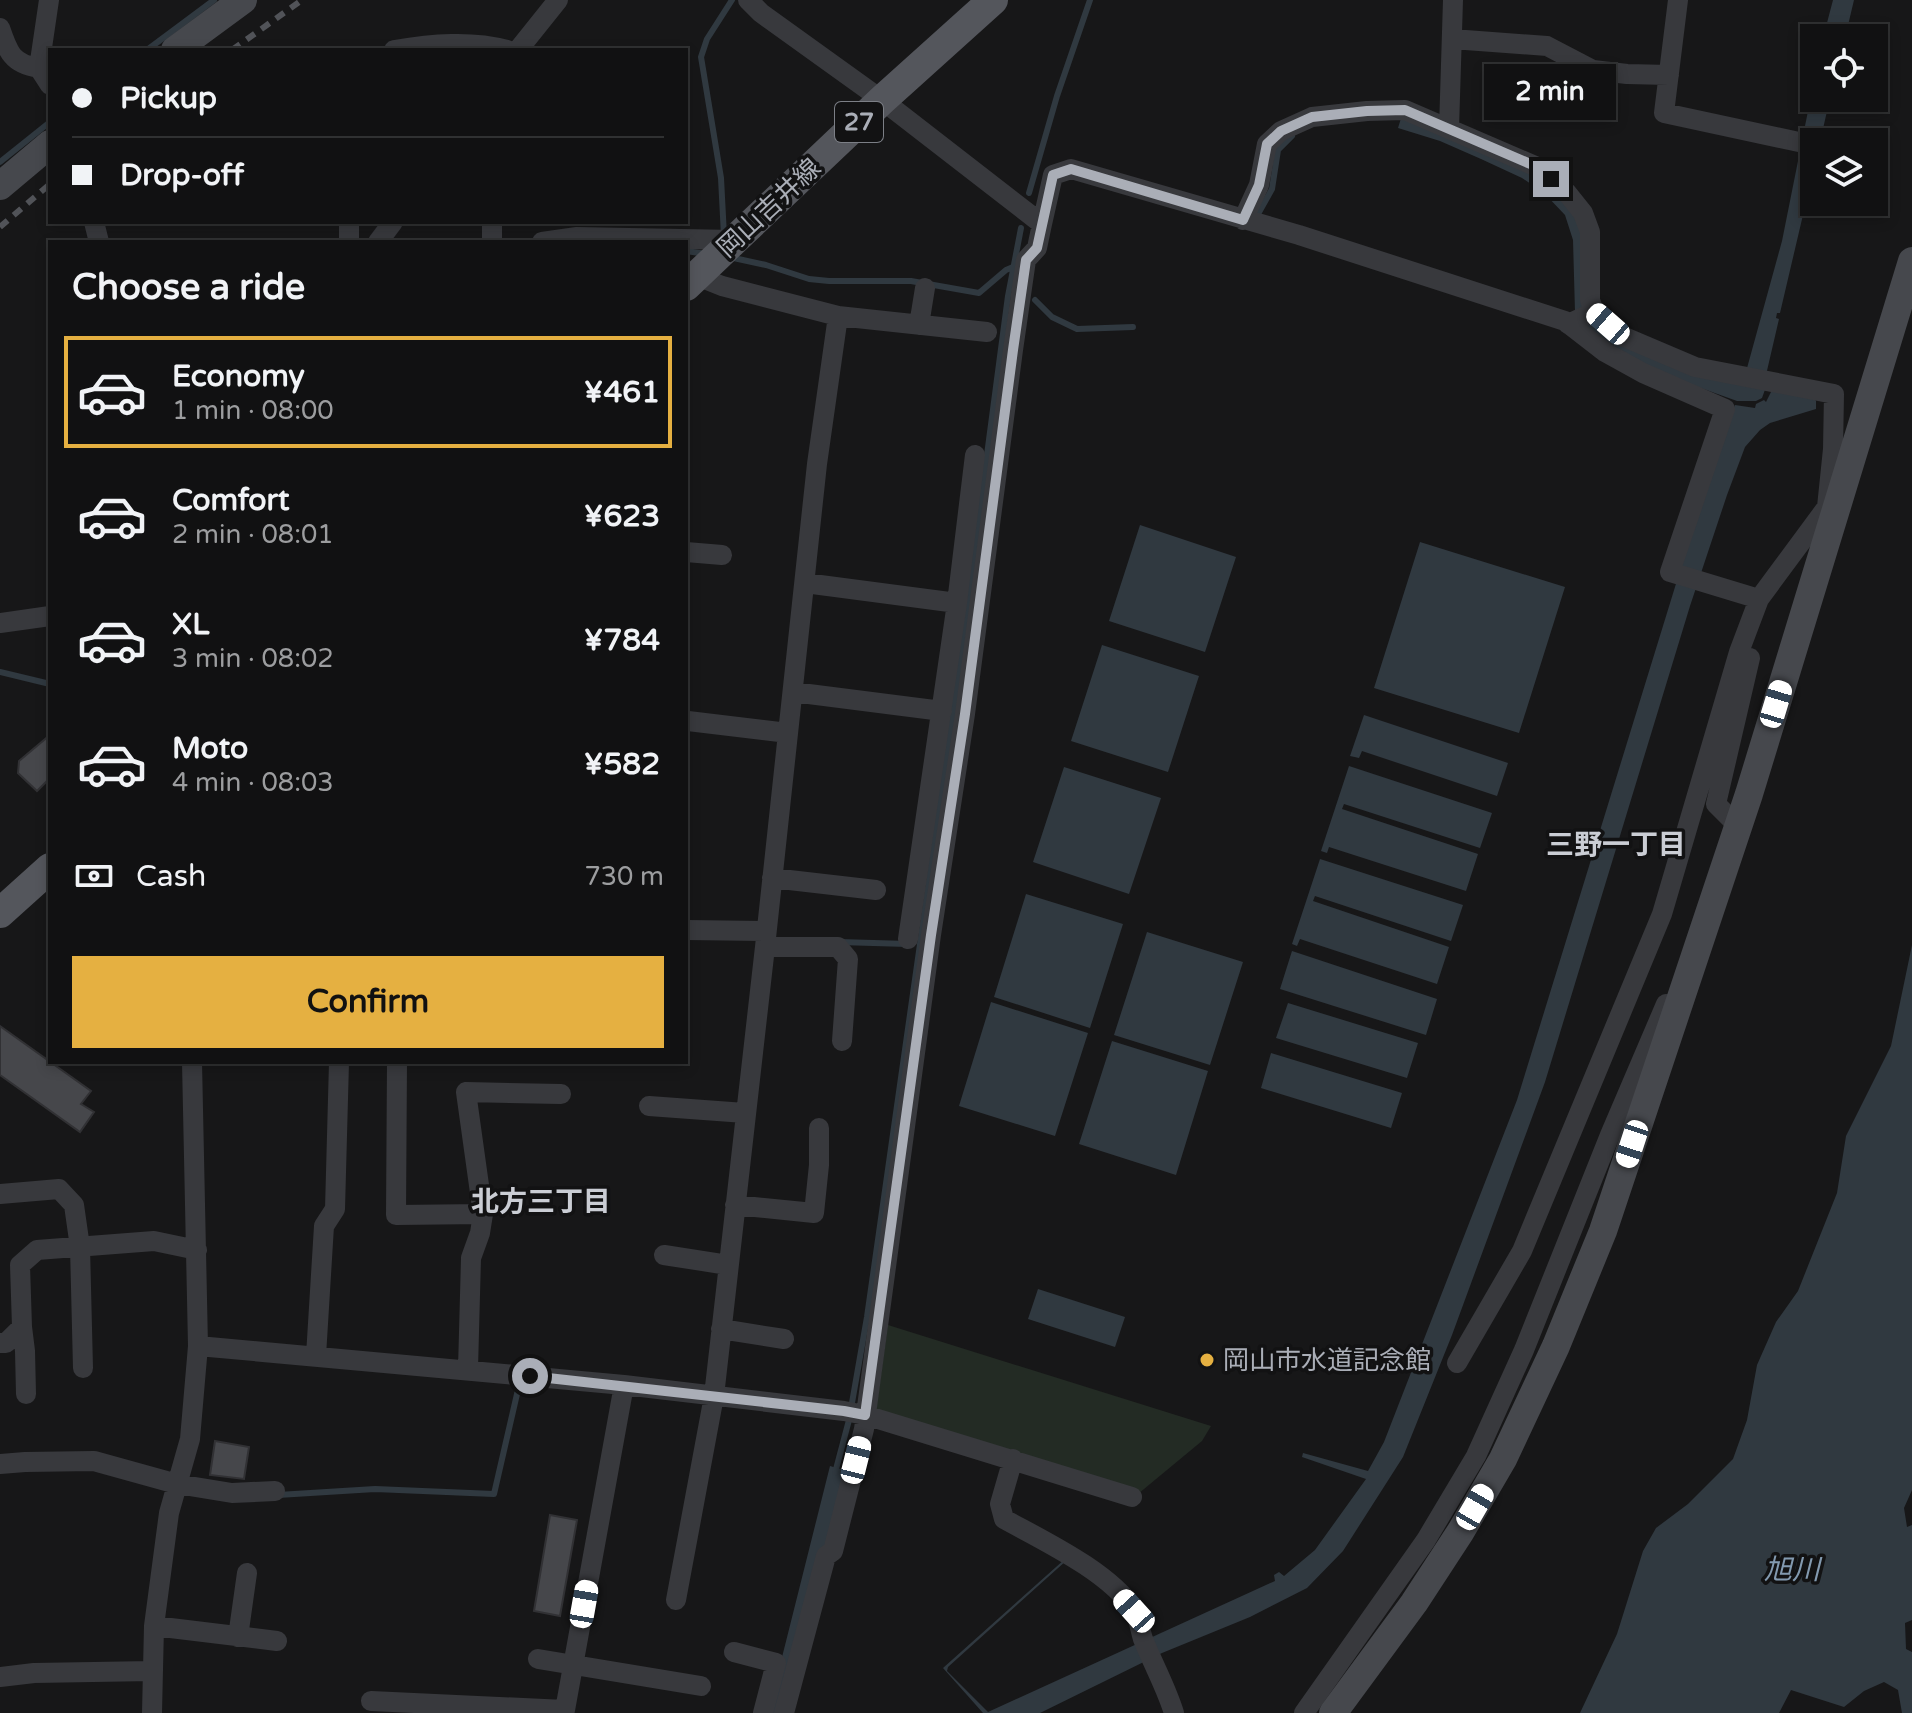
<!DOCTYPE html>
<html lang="en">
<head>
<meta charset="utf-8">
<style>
  body { margin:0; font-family:"Varela Round","Noto Sans JP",sans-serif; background:#1a1a1b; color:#f1f3f6; height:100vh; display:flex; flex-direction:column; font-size:30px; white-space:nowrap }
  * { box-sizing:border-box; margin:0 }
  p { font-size:26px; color:#9c9d9f }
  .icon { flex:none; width:44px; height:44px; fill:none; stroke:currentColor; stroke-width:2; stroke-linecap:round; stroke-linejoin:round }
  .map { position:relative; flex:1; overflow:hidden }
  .side { position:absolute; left:48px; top:240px; width:640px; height:824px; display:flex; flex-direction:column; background:#111112; border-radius:0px; box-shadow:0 4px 12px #0003,0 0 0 2px #303132 }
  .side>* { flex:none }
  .top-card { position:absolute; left:48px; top:48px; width:640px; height:176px; border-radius:0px; box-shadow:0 4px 12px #0003,0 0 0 2px #303132; display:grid; align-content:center; height:176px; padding:0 24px; background:#111112 }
  .controls { position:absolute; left:1800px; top:24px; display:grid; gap:16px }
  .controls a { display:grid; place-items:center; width:88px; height:88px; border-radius:0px; background:#111112; box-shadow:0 4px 12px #0003,0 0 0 2px #303132; font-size:40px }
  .end { position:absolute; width:36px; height:36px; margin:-18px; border:10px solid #aaaeb7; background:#111; box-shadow:0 0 0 4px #111 }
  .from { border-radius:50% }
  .bubble { position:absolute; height:56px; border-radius:0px; background:#111112; box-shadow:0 4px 12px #0003,0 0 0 2px #303132; font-size:26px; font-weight:700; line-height:56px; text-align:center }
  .car { position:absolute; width:24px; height:48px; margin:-24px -12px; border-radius:10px; box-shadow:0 0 6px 2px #0007; background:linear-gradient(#fff 24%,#345 0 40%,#fff 0 76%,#345 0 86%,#fff 0) }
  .top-card b { display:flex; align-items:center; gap:28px; height:76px; font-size:30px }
  .top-card b+b { border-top:2px solid #303132 }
  .top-card i { width:20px; height:20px; background:#f1f3f6 }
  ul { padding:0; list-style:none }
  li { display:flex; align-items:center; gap:24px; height:112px; margin:0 16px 12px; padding:0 8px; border:4px solid transparent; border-radius:0px }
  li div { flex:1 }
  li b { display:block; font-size:30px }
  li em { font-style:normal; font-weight:700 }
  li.selected { border-color:#e5b041 }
  li>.icon { width:72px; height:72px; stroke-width:1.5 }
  h2 { padding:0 24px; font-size:36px; line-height:96px }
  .pay { display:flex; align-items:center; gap:20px; height:88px; padding:0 24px; font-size:30px }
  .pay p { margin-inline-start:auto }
  .action { display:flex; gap:16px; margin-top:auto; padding:16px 24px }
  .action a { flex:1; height:92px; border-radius:0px; background:#e5b041; color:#111; font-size:32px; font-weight:700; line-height:92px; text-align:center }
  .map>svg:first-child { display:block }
  .green { fill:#232b24 }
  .water { fill:#303940 }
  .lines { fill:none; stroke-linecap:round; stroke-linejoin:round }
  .stream { stroke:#303940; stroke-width:6 }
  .building { fill:#46474b; stroke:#313134; stroke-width:2 }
  .street { stroke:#38393d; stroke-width:20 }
  .secondary { stroke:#46484d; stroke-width:28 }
  .primary { stroke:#54565c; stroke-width:30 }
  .rail { stroke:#515358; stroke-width:6; stroke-dasharray:10 8; stroke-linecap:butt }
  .route { stroke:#aaaeb7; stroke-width:10 }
  .poi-dot { fill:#e5b041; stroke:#121213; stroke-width:3 }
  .labels { text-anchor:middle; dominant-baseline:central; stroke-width:7; stroke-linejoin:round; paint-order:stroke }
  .shield { fill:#121213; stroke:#7c7f86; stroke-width:2 }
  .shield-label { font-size:24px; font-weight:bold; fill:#aaaeb7 }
  .street-label { font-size:26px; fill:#aaaeb7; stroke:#121213 }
  .poi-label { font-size:26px; fill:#aaaeb7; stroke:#121213; text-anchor:start }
  .neighbourhood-label { font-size:28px; font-weight:bold; fill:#cacdd4; stroke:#121213 }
  .water-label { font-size:28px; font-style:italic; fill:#839ab0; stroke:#121213 }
</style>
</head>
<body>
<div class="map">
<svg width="1912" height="1713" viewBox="0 0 1912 1713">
  <rect width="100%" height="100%" fill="#171718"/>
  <path class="green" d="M888 1325 1211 1426 1202 1441 1138 1494 876 1410Z"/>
  <path class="water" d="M1833 0H1854L1845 38H1823Z
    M1814 81V98H1830L1820 142H1814V168L1780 313H1777L1776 318 1779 319 1766 375 1767 384 1762 398 1756 401H1737L1659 373 1591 332 1575 312 1573 240 1565 215 1544 193 1522 178 1481 159 1440 141 1398 128 1402 115 1525 169 1580 214 1595 317 1744 379 1782 241Z
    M1774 386 1813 396 1816 401V409L1770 423 1760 430 1745 447 1727 495 1690 606 1545 1082 1452 1335 1403 1457 1343 1551 1307 1588 1250 1617 1162 1653 1040 1713H983L943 1668 1065 1559 1067 1560 948 1667 947 1671 988 1712 1275 1581 1274 1575 1279 1572 1284 1576 1315 1550 1366 1479 1302 1457 1303 1453 1368 1471 1384 1442 1517 1100 1683 561 1735 405 1755 408 1756 404 1764 400 1766 402Z
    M1140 525 1236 557 1205 652 1109 621Z
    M1420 542 1565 587 1519 733 1374 688Z
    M1102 645 1199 676 1168 772 1071 741Z
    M1364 715 1508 763 1497 796 1362 751 1359 758 1350 756Z
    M1349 766 1492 813 1480 848 1344 804 1342 809 1478 854 1466 891 1329 847 1327 853 1321 851Z
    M1064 767 1161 798 1129 894 1033 862Z
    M1320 859 1463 905 1451 941 1315 896 1313 901 1449 947 1437 984 1300 939 1297 946 1292 944Z
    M1026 894 1123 924 1090 1028 994 997Z
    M1147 932 1243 962 1210 1065 1114 1035Z
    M1912 945V1490L1904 1508 1907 1527 1912 1525V1620L1905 1623 1906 1649 1912 1652V1713H1902L1898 1690 1884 1682 1864 1691 1844 1707 1791 1690 1779 1713H1580L1617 1634 1643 1551 1656 1528 1688 1504 1733 1459 1747 1420 1757 1365 1776 1322 1798 1291 1837 1193 1846 1136 1891 1046Z
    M1292 951 1437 999 1426 1035 1280 989Z
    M991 1002 1088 1033 1055 1136 959 1106Z
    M1288 1003 1418 1043 1407 1078 1276 1038Z
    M1112 1041 1208 1071 1176 1175 1079 1144Z
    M1271 1053 1402 1093 1391 1128 1261 1088Z
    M1038 1289 1125 1317 1115 1347 1028 1319Z
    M830 1466 844 1470 825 1550 780 1713H768Z"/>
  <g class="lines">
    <path class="stream" d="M147 50 214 0
      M0 162 50 122
      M1029 193 1057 96 1090 0
      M1258 214 1272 189 1278 150 1292 136
      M724 236 721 178 701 57 707 39 732 0
      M686 251 706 254
      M729 257 766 265 809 279 829 281H911L979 293 1006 270 1013 267
      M1035 300 1052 317 1077 329 1133 327
      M0 672 50 684
      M839 942 908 944
      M835 1473 849 1420 867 1317 953 712 1008 296 1021 228
      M278 1495 375 1489 494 1494 520 1381"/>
  </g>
  <path class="building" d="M50 735V778L37 791 18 773 19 761Z
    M0 1026 91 1091 81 1104 94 1112 80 1132 0 1075Z
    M215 1441 249 1447 244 1479 210 1475Z
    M550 1515 577 1520 560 1616 534 1611Z"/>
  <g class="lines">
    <path class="street" d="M49 0 39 68 50 85
      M748 0 761 13 882 100 1042 224 1053 175 1071 169 1299 235 1565 321 1605 352 1643 373 1725 409 1670 572 1759 599
      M1678 0 1664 113 1799 142
      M0 28C8 52 12 64 39 68
      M1452 39 1547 46 1593 70 1627 74 1669 75
      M394 50C431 44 471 40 507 50
      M518 50 558 0
      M1449 129 1453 0
      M1243 220 1259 185 1267 144 1281 131 1312 117 1367 111 1405 110 1535 166 1567 193 1583 213 1590 232V300L1594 312
      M94 222 99 242
      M349 222V242
      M378 242 393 222
      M492 242V222
      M542 242 577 237 734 240
      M697 276 722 286 838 316 987 332
      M919 325 925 288
      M686 552 722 555
      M805 583 957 603
      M0 623 50 616
      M793 692 942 711
      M688 721 788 733
      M1738 826 1716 804 1750 658
      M772 878 876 890
      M686 930 766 931
      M908 939 957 603 975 455
      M765 947H838L848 959 842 1041
      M397 1062 396 1215 483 1214
      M649 1106 745 1113
      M0 1194 59 1189 74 1205 80 1247 83 1368
      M735 1205 814 1213 819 1165V1128
      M664 1255 728 1265
      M22 1327 25 1351 26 1394
      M721 1329 784 1339
      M0 1343H6L22 1327 20 1265 37 1250 154 1241 197 1250
      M198 1346 624 1385 844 1411 865 1415 1132 1497
      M316 1356 324 1226 335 1209 339 1062
      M1457 1363 1522 1251 1662 914 1739 652 1759 599 1827 507 1833 449 1834 394 1695 367 1622 336 1594 312 1568 324
      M468 1369 471 1258 480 1233 483 1214 466 1092 561 1094
      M1013 1459 1000 1504 1004 1519C1042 1540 1110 1572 1134 1610 1139 1618 1140 1630 1143 1639 1153 1664 1166 1687 1174 1713
      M0 1464 25 1462 94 1461 177 1484 232 1493 275 1491
      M676 1600 714 1396 765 947 817 464 838 316
      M154 1626 277 1641
      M238 1637 247 1573
      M734 1652 776 1663 763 1713
      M538 1659 701 1686
      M0 1677 34 1673 152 1671
      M371 1701 565 1710 624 1385
      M152 1713 154 1626 169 1513 190 1439 198 1346 192 1062
      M784 1713 826 1556 833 1551 864 1429 931 935 965 714 1013 350 1026 260 1037 248 1042 224
      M1304 1713 1426 1540 1476 1456 1524 1350 1610 1135 1666 1004"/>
    <path class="secondary" d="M175 50 243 0
      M0 186 50 144
      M1333 1713 1414 1603 1461 1531 1503 1459 1556 1346 1603 1231 1749 794 1912 261"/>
    <path class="primary" d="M686 286 882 100 993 0
      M0 913 50 868"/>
    <path class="rail" d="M232 50 302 0
      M0 227 50 184"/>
  </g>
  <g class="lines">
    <path class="route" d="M530 1376 844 1411 865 1415 931 935 965 714 1013 350 1026 260 1037 248 1053 175 1071 169 1243 220 1259 185 1267 144 1281 131 1312 117 1367 111 1405 110 1535 166 1551 179"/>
  </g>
  <circle class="poi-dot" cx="1207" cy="1360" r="8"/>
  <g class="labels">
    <rect class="shield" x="835" y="102" width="48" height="40" rx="6"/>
    <g class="shield-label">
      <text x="859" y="122">27</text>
    </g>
    <g class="street-label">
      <text transform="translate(769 208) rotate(-43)">岡山吉井線</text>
    </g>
    <g class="poi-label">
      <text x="1223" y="1360">岡山市水道記念館</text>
    </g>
    <g class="neighbourhood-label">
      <text x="1616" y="845">三野一丁目</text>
      <text x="541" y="1202">北方三丁目</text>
    </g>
    <g class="water-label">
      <text x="1792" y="1570">旭川</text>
    </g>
  </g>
</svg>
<div class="controls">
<a><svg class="icon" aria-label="locate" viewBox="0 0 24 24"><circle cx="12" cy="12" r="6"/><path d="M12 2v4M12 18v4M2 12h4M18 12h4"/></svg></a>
<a><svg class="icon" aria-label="layers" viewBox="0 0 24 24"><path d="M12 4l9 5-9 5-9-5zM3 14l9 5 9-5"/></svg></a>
</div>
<i class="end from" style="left:530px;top:1376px"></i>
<i class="end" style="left:1551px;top:179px"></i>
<div class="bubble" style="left:1484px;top:64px;width:132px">2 min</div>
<i class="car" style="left:1608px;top:324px;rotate:311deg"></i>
<i class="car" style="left:1776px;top:704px;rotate:17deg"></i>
<i class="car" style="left:1632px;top:1144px;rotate:198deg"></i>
<i class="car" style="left:856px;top:1460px;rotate:14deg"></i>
<i class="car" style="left:1475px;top:1507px;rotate:30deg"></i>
<i class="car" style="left:584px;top:1604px;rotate:10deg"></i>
<i class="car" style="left:1134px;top:1611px;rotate:318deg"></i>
<div class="top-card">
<b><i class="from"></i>Pickup</b>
<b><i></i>Drop-off</b>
</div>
<section class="side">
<h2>Choose a ride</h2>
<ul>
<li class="selected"><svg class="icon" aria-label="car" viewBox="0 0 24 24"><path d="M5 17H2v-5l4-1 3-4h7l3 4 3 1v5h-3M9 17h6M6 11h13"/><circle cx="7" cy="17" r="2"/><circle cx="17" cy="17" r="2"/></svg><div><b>Economy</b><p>1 min · 08:00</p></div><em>¥461</em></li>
<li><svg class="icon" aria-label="car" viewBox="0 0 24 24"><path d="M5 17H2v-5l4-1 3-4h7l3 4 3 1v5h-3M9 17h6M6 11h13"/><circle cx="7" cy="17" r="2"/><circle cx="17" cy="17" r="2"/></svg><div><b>Comfort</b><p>2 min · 08:01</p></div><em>¥623</em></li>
<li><svg class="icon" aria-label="car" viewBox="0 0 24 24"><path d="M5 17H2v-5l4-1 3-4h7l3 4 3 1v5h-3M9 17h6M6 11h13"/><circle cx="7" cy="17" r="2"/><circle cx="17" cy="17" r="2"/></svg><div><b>XL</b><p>3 min · 08:02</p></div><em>¥784</em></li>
<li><svg class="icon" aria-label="car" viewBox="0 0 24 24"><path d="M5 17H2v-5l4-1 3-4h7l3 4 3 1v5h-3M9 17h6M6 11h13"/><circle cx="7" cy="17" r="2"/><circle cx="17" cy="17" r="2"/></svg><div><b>Moto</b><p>4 min · 08:03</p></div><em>¥582</em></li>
</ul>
<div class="pay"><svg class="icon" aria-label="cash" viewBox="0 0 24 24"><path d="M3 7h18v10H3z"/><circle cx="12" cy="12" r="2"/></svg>Cash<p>730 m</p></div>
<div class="action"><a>Confirm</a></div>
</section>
</div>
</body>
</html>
